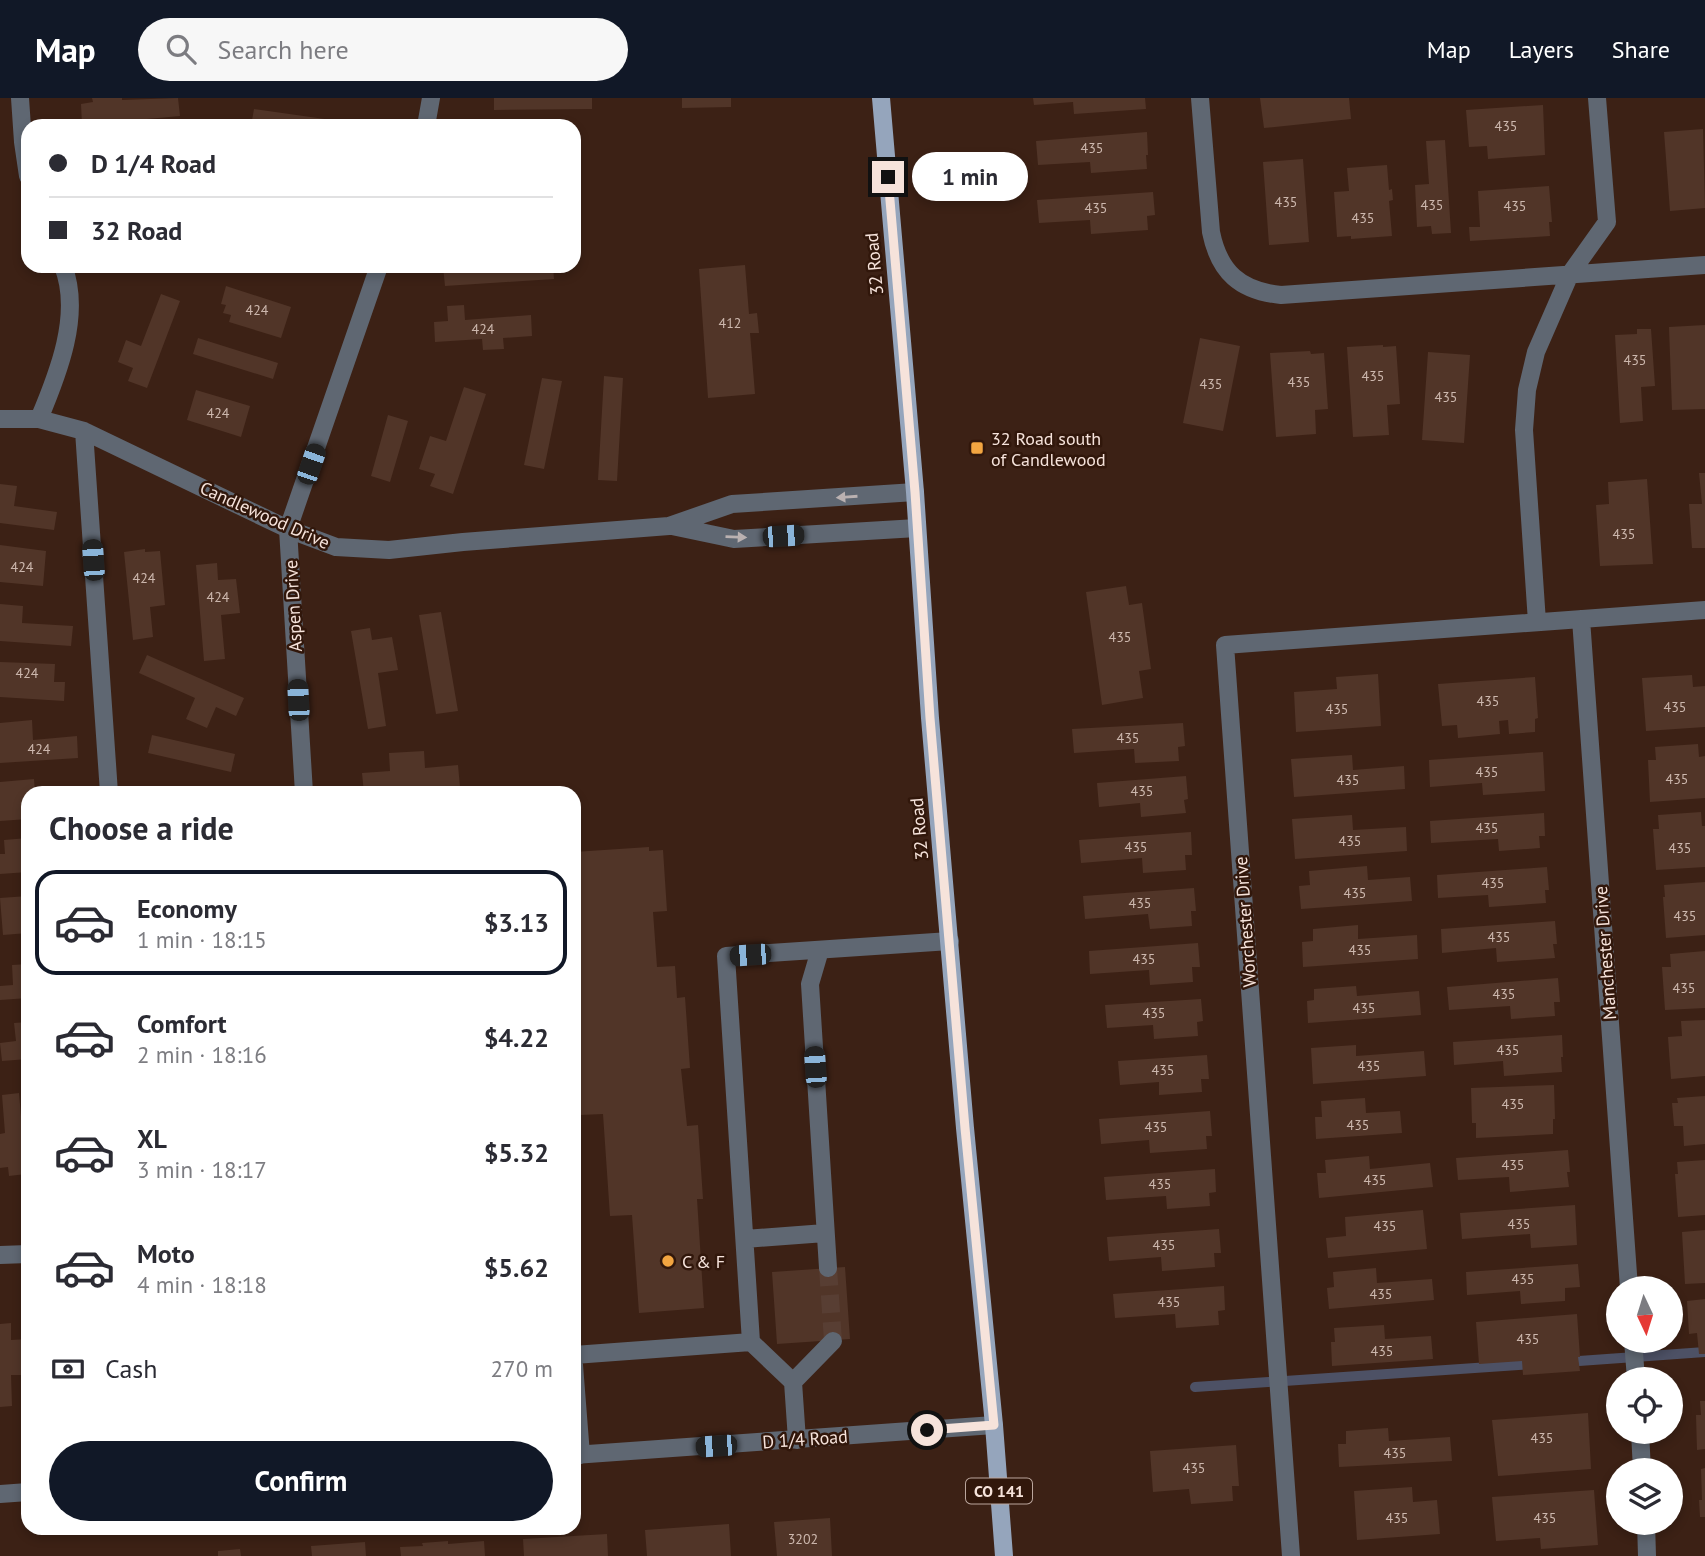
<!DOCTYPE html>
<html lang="en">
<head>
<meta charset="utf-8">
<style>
  body { margin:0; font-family:"PT Sans",sans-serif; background:#f7f7f7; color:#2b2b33; height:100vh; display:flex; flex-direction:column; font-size:26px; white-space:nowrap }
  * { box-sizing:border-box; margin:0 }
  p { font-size:23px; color:#7c7c81 }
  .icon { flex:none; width:38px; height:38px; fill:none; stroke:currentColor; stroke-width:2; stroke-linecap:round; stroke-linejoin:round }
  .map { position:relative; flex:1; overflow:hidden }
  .sheet { position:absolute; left:21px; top:688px; width:560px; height:749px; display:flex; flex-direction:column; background:#fff; border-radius:21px; box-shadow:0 4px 10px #0003 }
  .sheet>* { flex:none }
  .guide { position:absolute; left:21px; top:21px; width:560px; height:154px; border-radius:21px; box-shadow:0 4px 10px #0003; display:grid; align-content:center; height:154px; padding:0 28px; background:#fff }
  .needle { width:46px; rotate:176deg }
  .fabs { position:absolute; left:1606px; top:1178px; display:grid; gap:14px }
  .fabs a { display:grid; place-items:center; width:77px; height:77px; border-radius:50%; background:#fff; box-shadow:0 4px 10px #0003; font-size:35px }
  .end { position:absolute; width:32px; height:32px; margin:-16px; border:9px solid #f6e3db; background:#111; box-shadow:0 0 0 4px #111 }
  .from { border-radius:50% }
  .bubble { position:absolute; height:49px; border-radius:24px; background:#fff; box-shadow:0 4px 10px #0003; font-size:23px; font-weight:700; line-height:49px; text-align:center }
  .car { position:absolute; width:21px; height:42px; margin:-21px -10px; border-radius:9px; box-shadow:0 0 5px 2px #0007; background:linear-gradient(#222 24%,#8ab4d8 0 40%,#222 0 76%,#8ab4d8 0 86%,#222 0) }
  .guide b { display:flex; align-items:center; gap:24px; height:66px; font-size:26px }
  .guide b+b { border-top:2px solid #e1e1e2 }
  .guide i { width:18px; height:18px; background:#2b2b33 }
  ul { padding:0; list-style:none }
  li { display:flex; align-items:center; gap:21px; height:105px; margin:0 14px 10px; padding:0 14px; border:4px solid transparent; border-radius:21px }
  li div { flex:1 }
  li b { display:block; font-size:26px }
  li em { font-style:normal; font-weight:700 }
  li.current { border-color:#111827 }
  li>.icon { width:63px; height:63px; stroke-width:1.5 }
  h2 { padding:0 28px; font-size:32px; line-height:84px }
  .pay { display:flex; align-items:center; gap:18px; height:77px; padding:0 28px; font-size:26px }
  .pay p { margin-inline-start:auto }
  .cta { display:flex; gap:14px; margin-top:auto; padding:14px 28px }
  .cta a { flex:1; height:80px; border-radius:42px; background:#111827; color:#fff; font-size:28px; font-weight:700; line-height:80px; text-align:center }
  header { display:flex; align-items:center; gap:42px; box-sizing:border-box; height:98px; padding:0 35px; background:#111827; color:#fff }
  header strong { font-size:33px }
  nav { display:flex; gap:38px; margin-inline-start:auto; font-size:24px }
  .search { width:490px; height:63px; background:#f7f7f7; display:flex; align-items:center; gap:18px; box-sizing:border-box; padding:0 24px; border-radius:38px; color:#7c7c81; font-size:26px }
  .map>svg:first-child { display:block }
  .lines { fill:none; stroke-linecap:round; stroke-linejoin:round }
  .stream { stroke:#4d5165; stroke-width:10 }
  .building { fill:#513528 }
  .minor-tunnel { stroke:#583e33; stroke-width:18; stroke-dasharray:18 9; stroke-linecap:butt }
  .minor { stroke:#5f6772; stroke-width:18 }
  .major { stroke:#95a5bc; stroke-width:18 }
  .oneway { fill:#bab1b1 }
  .route { stroke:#f6e3db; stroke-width:9 }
  .poi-dot { fill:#f2a541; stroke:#31170b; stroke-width:2.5 }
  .labels { text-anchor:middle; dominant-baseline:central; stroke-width:5; stroke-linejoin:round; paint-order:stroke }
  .number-label { font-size:14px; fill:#cdb8ae }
  .shield { fill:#31170b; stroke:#bba69d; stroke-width:2 }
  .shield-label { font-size:16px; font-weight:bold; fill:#f6e3db }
  .street-label { font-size:18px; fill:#f6e3db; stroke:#31170b }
  .poi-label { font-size:18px; fill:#f6e3db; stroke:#31170b; text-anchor:start }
</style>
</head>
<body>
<header>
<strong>Map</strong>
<div class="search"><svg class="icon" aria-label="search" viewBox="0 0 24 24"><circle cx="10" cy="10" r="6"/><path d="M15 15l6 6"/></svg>Search here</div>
<nav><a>Map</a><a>Layers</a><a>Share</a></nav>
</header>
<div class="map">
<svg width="1705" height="1458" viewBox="0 0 1705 1458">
  <rect width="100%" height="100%" fill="#3c2115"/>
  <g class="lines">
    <path class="stream" d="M1565 1264 1705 1254
      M1195 1289 1533 1266"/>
  </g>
  <path class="building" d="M92 0H122V2L178 0 180 18 82 27 81 6 93 4Z
    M494 0H592V11L494 12Z
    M682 0H731V9L682 10Z
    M1033 0H1145L1146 11 1074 16 1073 4 1034 7Z
    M1260 0H1349L1351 21 1264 30Z
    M1543 7 1545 57 1488 61 1487 48 1469 49 1466 12Z
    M254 11 360 26V28H251Z
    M1703 31 1705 110 1670 113 1664 34Z
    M1147 34 1148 57H1146L1147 71 1091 75 1090 64 1038 67 1036 43Z
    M1445 42 1451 135 1432 136 1431 128 1417 129 1415 87 1429 86 1426 43Z
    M578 47 579 65 574 66V48Z
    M1303 61 1309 144 1269 147 1263 64Z
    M1387 67 1389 92 1392 91 1393 102 1389 103 1392 138 1351 141V138L1337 139 1334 94 1349 93 1347 70Z
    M1549 88 1552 124H1549L1550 138 1470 143 1469 129H1480L1478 93Z
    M1153 94 1155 117 1147 118 1148 132 1091 136 1090 122 1039 125 1037 102Z
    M745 167 749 216 757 215 759 235H750L755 296 708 300 699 171Z
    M443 168H553L554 181 445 188Z
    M226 188 291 209 281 240 229 224 231 217 223 215 226 207 221 206Z
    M161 196 180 203 147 290 128 283 133 270 118 264 126 242 141 248Z
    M464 207 465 222 531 217 532 238 503 240 504 251 483 252 482 241 435 244 434 224 448 223 447 208Z
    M1705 227V311L1672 312 1669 229Z
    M1637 231H1651L1655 288 1641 289 1643 323 1620 325 1615 237 1637 236Z
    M198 240 278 265 273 281 193 256Z
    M1200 240 1240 248 1223 333 1183 325Z
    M1383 247V249L1396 248 1400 306 1387 307 1389 337 1353 339 1347 249Z
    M1310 253 1311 256 1324 255 1328 311 1315 312 1316 336 1276 339 1270 255Z
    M1428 254 1470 257 1464 345 1422 342Z
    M604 278 623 280 617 383 598 382Z
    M542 280 562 283 544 371 524 367Z
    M464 289 486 296 453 396 430 388 435 376 419 371 430 338 446 343Z
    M196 292 250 308 241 339 187 322Z
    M388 317 408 323 390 384 371 378Z
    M1699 375H1705V450H1692L1689 406H1702Z
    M1647 381 1653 466 1600 468 1596 407 1609 406 1608 384Z
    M0 386 17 388 14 408 57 414 54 432 0 425Z
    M0 447 46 453 43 488 0 484Z
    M145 451V454L160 453 165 507 150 509 153 539 133 542 124 454Z
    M217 465 218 482 236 481 240 515 221 517 225 561 204 563 196 467Z
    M1126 488 1129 507 1142 505 1151 571 1139 573 1143 600 1102 607 1086 494Z
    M0 506 23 508 22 525 73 528 71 548 0 543Z
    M441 514 458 613 436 616 419 517Z
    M370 530 372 542 392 539 398 572 378 575 386 628 368 631 351 533Z
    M147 557 244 600 236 618 216 609 207 630 186 621 195 600 139 575Z
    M0 564 55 566 54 584H65L64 603 0 599Z
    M1378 576 1381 628 1296 634 1294 594 1337 591 1336 579Z
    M1692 577 1693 589 1705 588V629L1646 633 1642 580Z
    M1535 579 1538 620 1535 621V634L1509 636 1508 622 1499 623 1500 636 1458 640 1457 627 1442 628 1438 586Z
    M32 622 33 642 77 638 78 660 0 665V625Z
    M1183 625 1185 648 1178 649 1179 663 1135 665 1134 651 1074 655 1072 631Z
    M152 637 235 656 231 674 148 655Z
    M1698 646 1699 659 1705 658V700L1650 704 1648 662H1656L1655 649Z
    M424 653 425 670 458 667 460 689 364 695 362 675 390 673 389 655Z
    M1543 654 1545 693 1483 697 1482 685 1430 689 1429 662Z
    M1352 657 1353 672 1404 668 1405 691 1294 699 1291 661Z
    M1186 678 1188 701 1184 702 1186 715 1141 719 1140 705 1099 709 1097 685Z
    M34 681 35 695H28V721L0 723V684Z
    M1701 714 1702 728H1705V769L1656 772 1653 731H1659L1658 717Z
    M1544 715 1545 738H1539L1540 750 1499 753 1498 741 1431 745 1430 723Z
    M1352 717 1353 732 1406 729 1407 753 1295 761 1292 721Z
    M1191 734 1192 757H1185L1186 772 1143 775 1142 760 1081 765 1079 742Z
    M28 740V774L0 776V756H5L4 742Z
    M649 749V753L663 752 667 813 653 814 657 869 675 868 677 900 685 899 690 970 681 971 687 1028 698 1027 703 1101H697L704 1210 639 1215 632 1117 610 1118 603 1016 580 1017 574 923V754Z
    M1367 768 1368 782 1410 779 1412 803 1301 811 1299 788 1310 787 1309 773Z
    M1547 769 1549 792H1545L1546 805 1489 809 1488 797 1438 800 1437 777Z
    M1705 784V837L1666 840 1663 799H1665L1664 787Z
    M1194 790 1196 813H1191L1192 828 1150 831 1148 816 1085 821 1083 798Z
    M28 798V835L3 837 0 800Z
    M1555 823 1557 846H1553L1555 860 1497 864 1496 850 1442 855 1441 831Z
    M1358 827V841L1417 837 1418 861 1303 869 1302 844 1313 843V831Z
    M1198 845 1200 869H1192L1193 884 1150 887 1149 872 1090 876 1089 853Z
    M1705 853V910L1665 912 1662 869H1671L1670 856Z
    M28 866V900L0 902V888L13 887 12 867Z
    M1558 880 1560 904H1554L1555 918 1511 921 1510 908 1449 912 1447 889Z
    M1356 888 1357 898 1419 893 1421 917 1308 925 1307 903 1314 902V891Z
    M1201 901 1203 923 1197 924 1198 938 1154 941 1153 927 1107 930 1105 907Z
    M1705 922V978L1671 981 1668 939 1682 938 1681 923Z
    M28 924V961L2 963 0 945 16 943 14 925Z
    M1562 937 1563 959H1561L1562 974 1504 978 1503 963 1454 967 1453 944Z
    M1356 947V958L1424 953 1426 978 1313 986 1311 950Z
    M1207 957 1209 981H1201L1202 994 1159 997V984L1120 987 1118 963Z
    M1554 987 1555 1021H1553V1036L1476 1040V1025H1472L1471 990Z
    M19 995 26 1076 9 1078 8 1069 0 1070V1036L5 1035 2 997Z
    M1705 998V1046L1684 1048 1683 1028H1674L1672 1005H1678L1677 1000Z
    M1365 1000 1366 1015 1400 1013 1402 1035 1316 1041 1315 1019H1322L1321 1003Z
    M1210 1013 1212 1038H1206L1207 1051 1150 1055 1149 1042 1101 1046 1099 1021Z
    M1568 1052 1570 1074H1567L1569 1089 1510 1094 1509 1079 1458 1082 1456 1060Z
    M1369 1058 1370 1071 1430 1065 1433 1089 1319 1100 1317 1075H1326L1325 1062Z
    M1705 1062V1117L1678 1119 1675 1076H1678L1677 1064Z
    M1215 1071 1216 1094 1209 1095 1210 1108 1167 1111 1166 1098 1106 1102 1104 1079Z
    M1575 1107 1577 1147 1531 1150 1530 1136 1462 1141 1460 1115Z
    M1423 1112 1427 1151 1328 1160 1326 1140 1346 1138 1345 1119Z
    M1219 1131 1221 1155H1214L1215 1169 1162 1173 1161 1159 1109 1163 1107 1139Z
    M1705 1132V1185L1685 1186 1682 1134Z
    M1578 1166 1580 1189 1565 1190V1203L1521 1206 1520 1193 1467 1197 1466 1174Z
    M845 1169 850 1241 777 1246 772 1174Z
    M1376 1170 1377 1185 1432 1181 1434 1202 1329 1211 1327 1190 1334 1189 1333 1174Z
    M1224 1188 1225 1212 1218 1213 1219 1227 1176 1230 1175 1216 1115 1220 1113 1196Z
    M1705 1201V1256H1699L1697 1235 1689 1236 1687 1203Z
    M1577 1216 1580 1259H1578L1580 1273 1523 1277 1522 1263 1479 1266 1476 1224Z
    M11 1225V1242L28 1241V1277H11L12 1308 0 1309V1226Z
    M1384 1227 1385 1241 1431 1238 1433 1261 1332 1268 1331 1244H1335L1334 1230Z
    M1700 1303H1705V1351L1697 1352 1696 1317H1701Z
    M1588 1315 1591 1371 1498 1378 1492 1322Z
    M1388 1330 1389 1343 1450 1339 1452 1363 1339 1369 1338 1346H1346V1333Z
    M1236 1347 1239 1388H1232L1233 1403 1191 1406 1189 1391 1153 1394 1150 1353Z
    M1705 1370V1419H1700L1699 1402H1702L1701 1371Z
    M1412 1389 1413 1404 1437 1402 1440 1436 1357 1442 1354 1393Z
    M1594 1392 1598 1447 1541 1451 1540 1440 1496 1443 1492 1399Z
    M830 1420 832 1458H777L774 1424Z
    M729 1426 731 1458H647L645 1432Z
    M607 1436 608 1458H524L523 1441Z
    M448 1443V1446L484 1443 485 1458H401L400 1449 423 1448 422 1445Z
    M365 1444 366 1458H312L311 1448Z
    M240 1451 241 1458H218V1453Z"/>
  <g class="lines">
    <path class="minor-tunnel" d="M828 1170 833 1243"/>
    <path class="minor" d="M20 0 23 44 28 78
      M1200 0 1211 134C1219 174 1240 193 1281 197L1705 167
      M426 28 431 0
      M0 321H39L84 333 288 431 336 449 389 452 463 444 669 428 732 406 915 394
      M39 321C58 276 82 216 63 168
      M84 333 109 695
      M672 428 734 441 917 430
      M1581 521 1629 1190
      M1537 524 1524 332 1527 292 1536 254 1570 176 1607 124 1597 0
      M304 695 288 431 379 168
      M820 852 810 886 828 1170
      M745 1141 825 1135
      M0 1157 28 1156
      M1633 1242 1636 1281
      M574 1257 751 1244
      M574 1267 581 1357
      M793 1284 751 1244 726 858 950 843
      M1640 1334 1642 1372
      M797 1342 793 1284 833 1243
      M574 1357 994 1327
      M0 1396 28 1394
      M1646 1424 1647 1458
      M1291 1458 1225 547 1705 512"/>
    <path class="major" d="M881 0 915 394 930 620 965 1030 994 1327 1004 1458"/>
  </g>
  <defs><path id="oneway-solid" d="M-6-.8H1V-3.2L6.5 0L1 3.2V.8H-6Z" transform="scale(1.75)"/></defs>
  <g class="oneway">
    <use href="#oneway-solid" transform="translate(847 399) rotate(176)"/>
    <use href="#oneway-solid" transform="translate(736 439) rotate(2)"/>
  </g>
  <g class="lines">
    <path class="route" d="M888 79 915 394 930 620 965 1030 994 1327 927 1332"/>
  </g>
  <g class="poi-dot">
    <rect x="970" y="343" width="14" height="14" rx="3.5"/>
    <circle cx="668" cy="1163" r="7"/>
  </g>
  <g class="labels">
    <g class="number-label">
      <text x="1506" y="28">435</text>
      <text x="1092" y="50">435</text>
      <text x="1286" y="104">435</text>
      <text x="1432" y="107">435</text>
      <text x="1515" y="108">435</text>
      <text x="1096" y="110">435</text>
      <text x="1363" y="120">435</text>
      <text x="257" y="212">424</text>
      <text x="730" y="225">412</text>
      <text x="483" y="231">424</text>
      <text x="1635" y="262">435</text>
      <text x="1373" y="278">435</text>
      <text x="1299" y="284">435</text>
      <text x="1211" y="286">435</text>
      <text x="1446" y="299">435</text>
      <text x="218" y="315">424</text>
      <text x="1624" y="436">435</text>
      <text x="22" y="469">424</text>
      <text x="144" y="480">424</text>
      <text x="218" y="499">424</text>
      <text x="1120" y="539">435</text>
      <text x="27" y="575">424</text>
      <text x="1488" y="603">435</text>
      <text x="1675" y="609">435</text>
      <text x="1337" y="611">435</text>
      <text x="1128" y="640">435</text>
      <text x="39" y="651">424</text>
      <text x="1487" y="674">435</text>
      <text x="1677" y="681">435</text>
      <text x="1348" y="682">435</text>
      <text x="1142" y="693">435</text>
      <text x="1487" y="730">435</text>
      <text x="1350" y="743">435</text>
      <text x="1136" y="749">435</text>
      <text x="1680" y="750">435</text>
      <text x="1493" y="785">435</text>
      <text x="1355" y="795">435</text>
      <text x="1140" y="805">435</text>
      <text x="1685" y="818">435</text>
      <text x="1499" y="839">435</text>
      <text x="1360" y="852">435</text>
      <text x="1144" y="861">435</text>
      <text x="1684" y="890">435</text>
      <text x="1504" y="896">435</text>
      <text x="1364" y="910">435</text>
      <text x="1154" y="915">435</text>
      <text x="1508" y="952">435</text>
      <text x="1369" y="968">435</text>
      <text x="1163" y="972">435</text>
      <text x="1513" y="1006">435</text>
      <text x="1358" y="1027">435</text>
      <text x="1156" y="1029">435</text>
      <text x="1513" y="1067">435</text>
      <text x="1375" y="1082">435</text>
      <text x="1160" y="1086">435</text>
      <text x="1519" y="1126">435</text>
      <text x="1385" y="1128">435</text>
      <text x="1164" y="1147">435</text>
      <text x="1523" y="1181">435</text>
      <text x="1381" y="1196">435</text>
      <text x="1169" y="1204">435</text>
      <text x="1528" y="1241">435</text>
      <text x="1382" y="1253">435</text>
      <text x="1542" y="1340">435</text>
      <text x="1395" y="1355">435</text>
      <text x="1194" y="1370">435</text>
      <text x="1397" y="1420">435</text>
      <text x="1545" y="1420">435</text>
      <text x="803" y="1441">3202</text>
    </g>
    <rect class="shield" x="966" y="1380.5" width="66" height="25" rx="5"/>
    <g class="shield-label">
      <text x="999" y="1393">CO 141</text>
    </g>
    <g class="street-label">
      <text transform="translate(874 166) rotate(-95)">32 Road</text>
      <text transform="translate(265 417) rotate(24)">Candlewood Drive</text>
      <text transform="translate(293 508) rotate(-93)">Aspen Drive</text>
      <text transform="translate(919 731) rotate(-95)">32 Road</text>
      <text transform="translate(1245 824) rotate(-94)">Worchester Drive</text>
      <text transform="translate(1605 855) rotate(-94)">Manchester Drive</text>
      <text transform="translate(805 1341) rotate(-4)">D 1/4 Road</text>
    </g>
    <g class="poi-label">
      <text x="991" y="340">32 Road south<tspan x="991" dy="21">of Candlewood</tspan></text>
      <text x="682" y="1163">C &amp; F</text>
    </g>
  </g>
</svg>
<div class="fabs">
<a><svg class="needle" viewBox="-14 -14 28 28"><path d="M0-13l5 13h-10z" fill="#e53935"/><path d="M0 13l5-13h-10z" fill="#7c7c81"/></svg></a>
<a><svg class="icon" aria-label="locate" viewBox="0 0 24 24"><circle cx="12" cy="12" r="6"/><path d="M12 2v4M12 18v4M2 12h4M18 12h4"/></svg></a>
<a><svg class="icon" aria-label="layers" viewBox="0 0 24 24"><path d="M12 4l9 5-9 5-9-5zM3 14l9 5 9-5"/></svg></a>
</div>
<i class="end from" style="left:927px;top:1332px"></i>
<i class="end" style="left:888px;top:79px"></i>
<div class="bubble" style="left:912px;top:54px;width:116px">1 min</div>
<i class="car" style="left:311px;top:366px;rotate:19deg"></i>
<i class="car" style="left:783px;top:438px;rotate:86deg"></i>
<i class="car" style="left:93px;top:462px;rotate:356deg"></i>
<i class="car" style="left:298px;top:602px;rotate:357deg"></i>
<i class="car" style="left:750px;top:857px;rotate:266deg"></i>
<i class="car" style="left:815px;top:969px;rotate:356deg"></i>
<i class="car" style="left:716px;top:1348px;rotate:266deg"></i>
<div class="guide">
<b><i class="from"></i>D 1/4 Road</b>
<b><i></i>32 Road</b>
</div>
<section class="sheet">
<h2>Choose a ride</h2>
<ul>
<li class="current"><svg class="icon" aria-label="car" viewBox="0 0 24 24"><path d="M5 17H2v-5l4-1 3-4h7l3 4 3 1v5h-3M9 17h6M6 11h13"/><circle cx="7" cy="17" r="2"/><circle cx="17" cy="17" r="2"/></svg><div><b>Economy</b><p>1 min · 18:15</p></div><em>$3.13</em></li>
<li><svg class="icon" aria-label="car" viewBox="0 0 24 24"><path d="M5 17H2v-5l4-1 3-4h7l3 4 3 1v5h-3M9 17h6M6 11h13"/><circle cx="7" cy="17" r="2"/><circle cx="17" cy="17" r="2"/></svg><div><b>Comfort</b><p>2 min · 18:16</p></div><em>$4.22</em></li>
<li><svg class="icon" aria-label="car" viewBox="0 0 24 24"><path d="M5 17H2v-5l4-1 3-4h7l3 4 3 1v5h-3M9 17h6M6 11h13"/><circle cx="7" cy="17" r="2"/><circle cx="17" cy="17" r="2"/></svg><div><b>XL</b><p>3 min · 18:17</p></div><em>$5.32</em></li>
<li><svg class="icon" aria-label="car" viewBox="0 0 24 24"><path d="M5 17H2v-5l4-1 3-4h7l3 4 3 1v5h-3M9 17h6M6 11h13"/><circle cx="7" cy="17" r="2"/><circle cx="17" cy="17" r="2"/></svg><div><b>Moto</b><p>4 min · 18:18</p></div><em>$5.62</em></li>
</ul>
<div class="pay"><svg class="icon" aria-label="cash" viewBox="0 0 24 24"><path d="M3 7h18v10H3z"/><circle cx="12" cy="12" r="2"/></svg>Cash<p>270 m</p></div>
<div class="cta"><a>Confirm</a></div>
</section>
</div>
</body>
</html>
